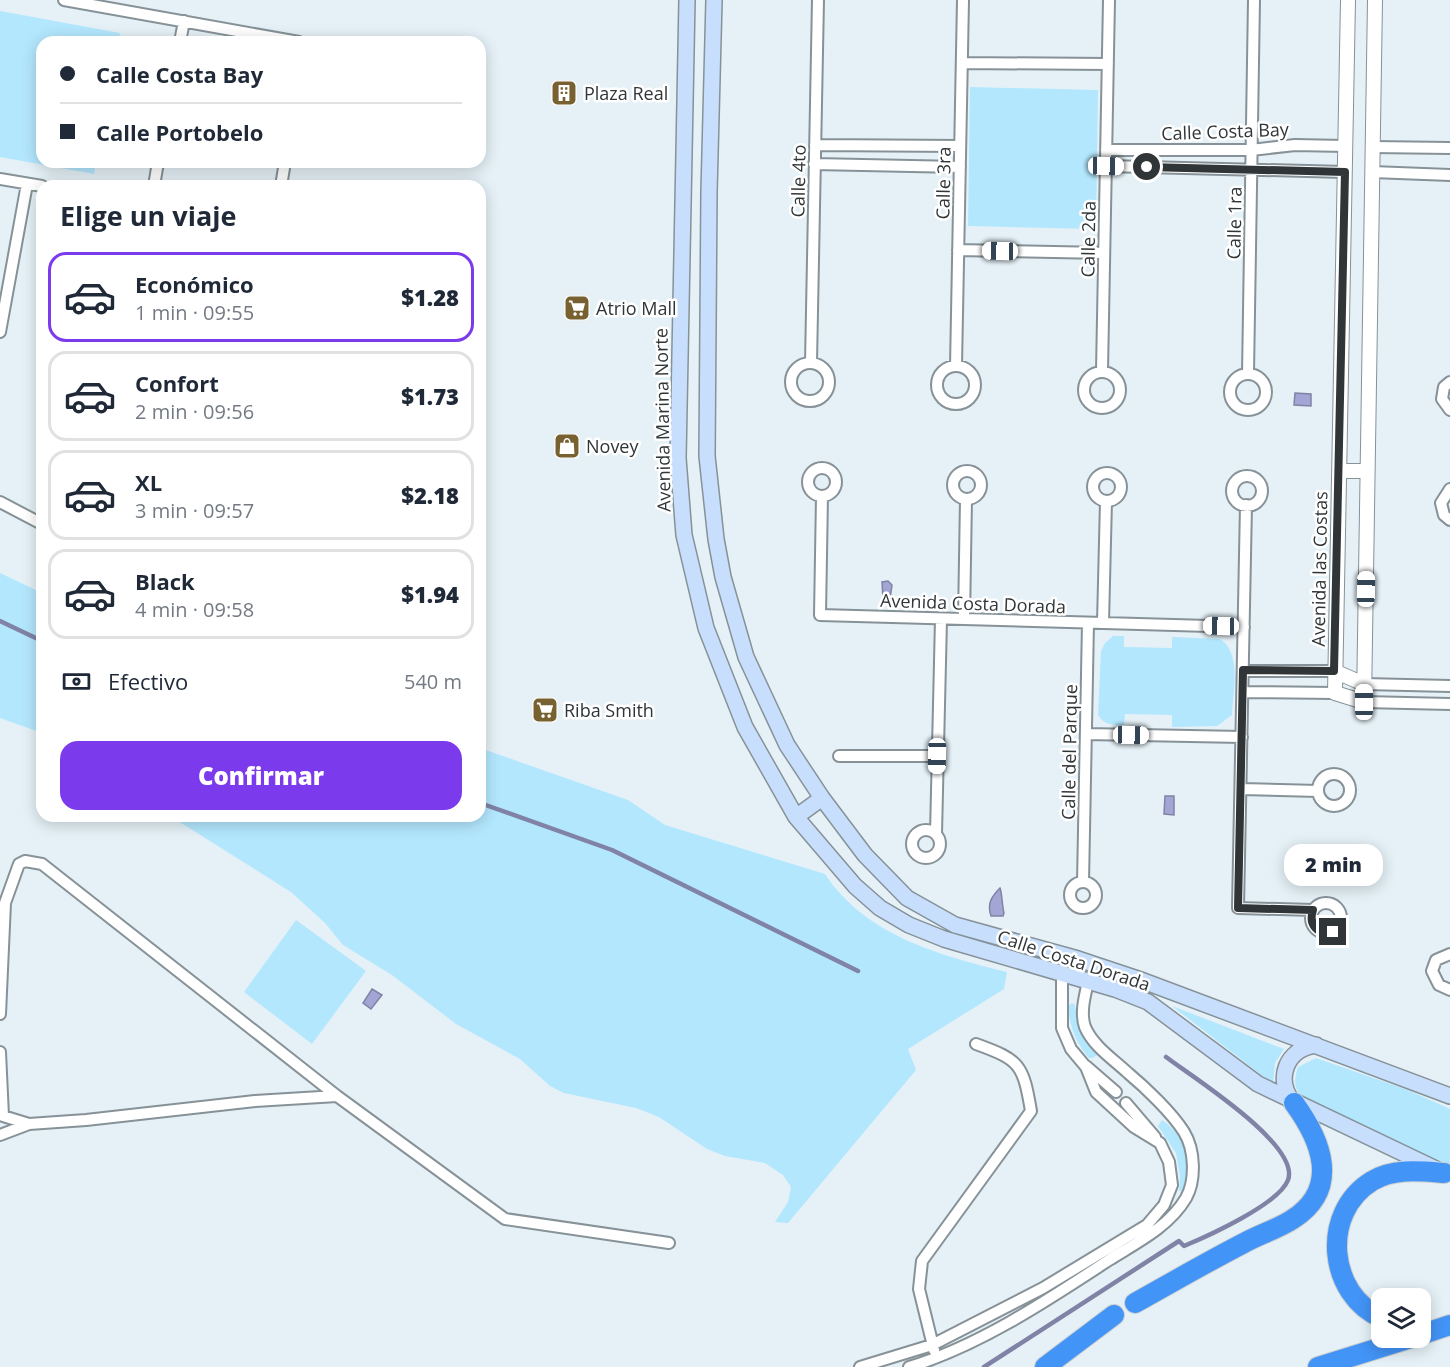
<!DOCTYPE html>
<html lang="es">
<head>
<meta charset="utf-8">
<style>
  body { margin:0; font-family:"Open Sans",sans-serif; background:#f6f6f7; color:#1f2937; height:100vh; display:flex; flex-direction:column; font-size:22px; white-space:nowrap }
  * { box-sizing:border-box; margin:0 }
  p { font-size:20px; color:#747a83 }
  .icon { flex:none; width:33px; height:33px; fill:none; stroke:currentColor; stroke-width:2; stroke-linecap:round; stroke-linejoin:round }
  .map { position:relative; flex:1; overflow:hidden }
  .sheet { position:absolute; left:36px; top:180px; width:450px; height:642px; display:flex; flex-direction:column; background:#fff; border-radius:18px; box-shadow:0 3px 15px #0003 }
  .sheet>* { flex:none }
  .hud { position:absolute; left:36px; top:36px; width:450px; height:132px; border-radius:18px; box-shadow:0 3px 15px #0003; display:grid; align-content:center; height:132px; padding:0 24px; background:#fff }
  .tools { position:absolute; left:1371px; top:1288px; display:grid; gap:12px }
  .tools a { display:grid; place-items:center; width:60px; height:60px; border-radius:12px; background:#fff; box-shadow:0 3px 15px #0003; font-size:30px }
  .end { position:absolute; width:27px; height:27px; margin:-14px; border:8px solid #303537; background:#fff; box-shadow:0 0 0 3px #fff }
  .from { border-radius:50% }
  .bubble { position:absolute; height:42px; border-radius:18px; background:#fff; box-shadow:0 3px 15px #0003; font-size:20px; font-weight:800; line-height:42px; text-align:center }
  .car { position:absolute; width:18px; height:36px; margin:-18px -9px; border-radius:8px; box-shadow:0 0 4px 2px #0007; background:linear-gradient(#fff 24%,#345 0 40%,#fff 0 76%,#345 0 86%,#fff 0) }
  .hud b { display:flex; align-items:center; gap:21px; height:57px; font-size:22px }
  .hud b+b { border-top:2px solid #e0e1e3 }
  .hud i { width:15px; height:15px; background:#1f2937 }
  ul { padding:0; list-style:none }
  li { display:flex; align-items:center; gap:18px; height:90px; margin:0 12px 9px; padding:0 12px; border:3px solid #e0e1e3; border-radius:18px }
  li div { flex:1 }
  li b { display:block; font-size:22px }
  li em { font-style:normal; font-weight:800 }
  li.on { border-color:#7c3aed }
  li>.icon { width:54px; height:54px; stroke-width:1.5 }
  h2 { padding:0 24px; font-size:27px; line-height:72px }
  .pay { display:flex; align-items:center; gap:15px; height:66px; padding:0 24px; font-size:22px }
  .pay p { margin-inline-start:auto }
  .action { display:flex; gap:12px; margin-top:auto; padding:12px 24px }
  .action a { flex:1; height:69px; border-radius:18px; background:#7c3aed; color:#fff; font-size:24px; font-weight:800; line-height:69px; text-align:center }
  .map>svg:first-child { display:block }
  .green { fill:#b3e7fe }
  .water { fill:#a3a5d4; stroke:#8083a5; stroke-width:1.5 }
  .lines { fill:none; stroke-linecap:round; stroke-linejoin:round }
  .stream { stroke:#8083a5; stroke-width:4.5 }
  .minor-casing { stroke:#869297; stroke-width:14 }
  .tertiary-casing { stroke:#869297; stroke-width:16 }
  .secondary-casing { stroke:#869297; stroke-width:18 }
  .motorway-casing { stroke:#cdcfcf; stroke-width:22 }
  .minor { stroke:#fff; stroke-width:10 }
  .tertiary { stroke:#fff; stroke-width:14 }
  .secondary { stroke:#c7dffd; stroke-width:15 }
  .motorway { stroke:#4394f7; stroke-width:20 }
  .route { stroke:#303537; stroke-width:8 }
  .labels { text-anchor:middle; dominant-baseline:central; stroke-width:5; stroke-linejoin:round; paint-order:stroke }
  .poi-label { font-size:18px; fill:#303537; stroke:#fff; text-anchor:start }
  .street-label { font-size:18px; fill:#303537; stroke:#fff }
</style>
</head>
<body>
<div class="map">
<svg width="1450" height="1367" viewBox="0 0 1450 1367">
  <rect width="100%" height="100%" fill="#e5f1f7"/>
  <path class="green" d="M0 11 120 33 118 42H42V162H96L94 174 0 157Z
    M970 87 1098 90 1096 229 968 226Z
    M0 573 42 593V733L0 718Z
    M1113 636H1124V647L1172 648V637L1220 639C1242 653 1233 691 1232 715L1217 726 1172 727V715L1125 714 1124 725C1112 725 1104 725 1098 715L1101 651 1105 643Z
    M480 748 628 800 665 825 825 874C866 936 939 955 1007 972L1004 989 908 1049 916 1070 788 1223 775 1222 788 1202 791 1187 783 1175 765 1163 725 1156 707 1149 659 1117 636 1108 564 1093 550 1086 520 1059 456 1024 392 975 343 945 325 923 291 892 170 816H480Z
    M296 920 366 971 312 1044 244 992Z
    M1072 1003 1075 1005C1079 1033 1083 1032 1098 1054L1093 1058H1089C1075 1042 1070 1027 1068 1006Z
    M1172 1006 1284 1049 1275 1063 1273 1084Z
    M1316 1058 1408 1090 1450 1109V1164L1446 1165 1303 1098C1293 1088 1294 1080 1298 1067Z
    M1162 1120C1182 1132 1201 1170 1183 1191H1179L1180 1176 1176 1153 1158 1126Z"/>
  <path class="water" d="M1295 393 1311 394V406L1294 405Z
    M888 581 892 585 890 599H883L882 582Z
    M1165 796H1174V815L1164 814Z
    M1000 888C1002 892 1002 906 1004 913L1003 916H991C987 904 991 897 1000 888Z
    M372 989 382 995 371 1009 363 1003Z"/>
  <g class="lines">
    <path class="stream" d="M0 621 42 641
      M480 803 612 850 858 971
      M984 1367 1179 1241 1184 1246C1208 1236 1279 1204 1288 1180 1301 1145 1191 1076 1166 1057"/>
    <g class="minor-casing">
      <path id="minor" d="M64 0 299 42
        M180 42 184 21
        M962 63 1108 64
        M815 145 960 146
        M1372 147 1450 148
        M1106 150H1251L1295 145 1345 146
        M814 164 960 167
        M1106 166 1345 172
        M1372 172 1450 175
        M0 179 42 186
        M154 186 158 162
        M281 186 285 162
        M958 250 1104 253
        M0 332 27 184
        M811 363 818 0
        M791 382a19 19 0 1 1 38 0a19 19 0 1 1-38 0Z
        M956 366 963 0
        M937 385a19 19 0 1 1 38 0a19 19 0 1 1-38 0Z
        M1102 371 1109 0
        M1084 390a18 18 0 1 1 36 0a18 18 0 1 1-36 0Z
        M1230 392a18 18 0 1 1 36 0a18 18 0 1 1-36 0Z
        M1248 374 1254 0
        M1450 382 1444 387 1442 399 1450 410
        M808 482a14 14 0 1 1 28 0a14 14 0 1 1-28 0Z
        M953 485a14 14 0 1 1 28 0a14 14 0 1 1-28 0Z
        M1093 487a14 14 0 1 1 28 0a14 14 0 1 1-28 0Z
        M1232 491a15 15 0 1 1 30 0a15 15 0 1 1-30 0Z
        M1450 489 1441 503 1444 515 1450 520
        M822 496 820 615 1244 627
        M0 502 42 524
        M1246 505 1238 908 1313 910
        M964 619 966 499
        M1103 623 1106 501
        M1243 671H1334
        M1364 684 1450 686
        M1243 692 1335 693
        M1364 702 1450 704
        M1086 734 1242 737
        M839 756H937
        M1318 790a16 16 0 1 1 32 0a16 16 0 1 1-32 0Z
        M1241 789 1318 791
        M912 844a14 14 0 1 1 28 0a14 14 0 1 1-28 0Z
        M936 834 941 619
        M1070 895a13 13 0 1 1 26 0a13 13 0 1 1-26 0Z
        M1083 882 1088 623
        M1311 918a15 15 0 1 1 30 0a15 15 0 1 1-30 0Z
        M1450 954 1436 960 1432 971 1439 985 1450 990
        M0 1014 5 903 19 864 25 861 42 864 337 1096 505 1219 669 1243
        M0 1052 3 1116 29 1124 86 1120 255 1101 337 1096
        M1086 1066 1116 1092
        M1126 1103 1155 1137
        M0 1135 29 1124
        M934 1350 919 1289 922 1261 1031 1111C1023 1064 1020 1060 976 1044
        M860 1367 932 1345 1043 1288 1147 1225 1164 1205 1172 1185 1169 1162 1160 1143 1134 1127 1096 1092 1086 1067 1071 1049 1062 1028V975
        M909 1367C979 1346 1048 1300 1109 1260 1136 1243 1169 1227 1186 1198 1196 1180 1195 1150 1184 1132 1172 1113 1146 1088 1128 1073 1113 1059 1093 1046 1085 1027 1080 1013 1085 995 1088 982"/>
    </g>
    <g class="tertiary-casing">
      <path id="tertiary" d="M1348 0 1335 693 1364 702 1375 0
        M1339 471H1367
        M1334 671 1364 684"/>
    </g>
    <g class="secondary-casing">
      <path id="secondary" d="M687 0 678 458 684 535 706 628 745 727 796 817 855 886 880 908 909 925 944 939 1115 989 1148 1002 1258 1084 1436 1169
        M714 0 709 192 707 456 716 539 723 577 746 657 787 745 822 798 865 855 907 898 955 925 1078 959 1138 979 1450 1096
        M796 817 822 798
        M1293 1102C1275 1079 1286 1049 1316 1045"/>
    </g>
    <g class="motorway-casing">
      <path id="motorway" d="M1135 1303C1171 1283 1207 1262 1244 1243 1260 1234 1278 1229 1293 1219 1341 1188 1321 1140 1294 1103
        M1382 1318C1328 1295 1320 1213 1372 1181 1393 1168 1420 1171 1444 1173
        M1420 1335 1450 1325
        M1045 1367 1114 1315
        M1318 1367 1411 1338"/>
    </g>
    <use href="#minor" class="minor"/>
    <use href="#tertiary" class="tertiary"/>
    <use href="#secondary" class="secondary"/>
    <use href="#motorway" class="motorway"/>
  </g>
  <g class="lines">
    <path class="route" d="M1147 167 1345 172 1334 671 1243 670 1238 908 1313 910C1308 925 1318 936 1333 932"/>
  </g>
  <defs>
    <g id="building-square" transform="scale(1.35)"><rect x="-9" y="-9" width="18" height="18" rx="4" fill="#776131" stroke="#fff"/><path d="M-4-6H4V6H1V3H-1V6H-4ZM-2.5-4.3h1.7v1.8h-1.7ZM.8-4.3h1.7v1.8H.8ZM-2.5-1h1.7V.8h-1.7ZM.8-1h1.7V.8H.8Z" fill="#fff"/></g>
    <g id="supermarket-square" transform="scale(1.35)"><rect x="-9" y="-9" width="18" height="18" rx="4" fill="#776131" stroke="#fff"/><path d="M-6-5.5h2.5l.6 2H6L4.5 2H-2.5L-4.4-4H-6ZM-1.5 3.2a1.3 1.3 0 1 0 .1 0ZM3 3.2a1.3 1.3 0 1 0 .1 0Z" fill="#fff"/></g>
    <g id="shop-square" transform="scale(1.35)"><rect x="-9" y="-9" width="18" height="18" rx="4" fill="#776131" stroke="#fff"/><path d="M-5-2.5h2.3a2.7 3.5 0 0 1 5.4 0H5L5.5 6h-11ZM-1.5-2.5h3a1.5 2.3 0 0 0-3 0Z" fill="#fff"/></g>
  </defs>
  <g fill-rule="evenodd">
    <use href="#building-square" x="564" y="93"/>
    <use href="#supermarket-square" x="577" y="308"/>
    <use href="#shop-square" x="567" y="446"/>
    <use href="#supermarket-square" x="545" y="710"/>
  </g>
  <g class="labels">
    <g class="poi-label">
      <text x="584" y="93">Plaza Real</text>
      <text x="596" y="308">Atrio Mall</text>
      <text x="586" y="446">Novey</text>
      <text x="564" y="710">Riba Smith</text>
    </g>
    <g class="street-label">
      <text transform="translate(1225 131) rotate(-2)">Calle Costa Bay</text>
      <text transform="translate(798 181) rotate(-89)">Calle 4to</text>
      <text transform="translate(943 183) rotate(-89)">Calle 3ra</text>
      <text transform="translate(1234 223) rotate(-89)">Calle 1ra</text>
      <text transform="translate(1088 239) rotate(-89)">Calle 2da</text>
      <text transform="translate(662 420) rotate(-91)">Avenida Marina Norte</text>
      <text transform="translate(1319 569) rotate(-89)">Avenida las Costas</text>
      <text transform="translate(973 603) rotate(2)">Avenida Costa Dorada</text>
      <text transform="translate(1069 752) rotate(-89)">Calle del Parque</text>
      <text transform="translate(1074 960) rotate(18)">Calle Costa Dorada</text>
    </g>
  </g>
</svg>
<div class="tools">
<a><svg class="icon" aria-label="layers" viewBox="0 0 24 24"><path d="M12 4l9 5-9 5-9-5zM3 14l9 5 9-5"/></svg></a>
</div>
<i class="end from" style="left:1147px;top:167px"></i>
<i class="end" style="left:1333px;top:932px"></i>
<div class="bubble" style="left:1284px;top:844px;width:99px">2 min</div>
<i class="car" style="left:1106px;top:166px;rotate:91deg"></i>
<i class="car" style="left:1000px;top:251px;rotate:271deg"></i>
<i class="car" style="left:1366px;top:589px;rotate:1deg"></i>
<i class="car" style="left:1221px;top:626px;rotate:271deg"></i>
<i class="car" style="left:1364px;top:702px;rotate:0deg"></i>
<i class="car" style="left:1131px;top:735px;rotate:91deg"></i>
<i class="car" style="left:937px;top:756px;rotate:181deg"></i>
<div class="hud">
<b><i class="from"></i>Calle Costa Bay</b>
<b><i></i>Calle Portobelo</b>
</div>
<section class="sheet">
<h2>Elige un viaje</h2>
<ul>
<li class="on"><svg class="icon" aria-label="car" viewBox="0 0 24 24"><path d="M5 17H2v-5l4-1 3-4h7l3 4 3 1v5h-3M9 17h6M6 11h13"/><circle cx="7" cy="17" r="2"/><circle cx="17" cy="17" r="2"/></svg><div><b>Económico</b><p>1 min · 09:55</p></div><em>$1.28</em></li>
<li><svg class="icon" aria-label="car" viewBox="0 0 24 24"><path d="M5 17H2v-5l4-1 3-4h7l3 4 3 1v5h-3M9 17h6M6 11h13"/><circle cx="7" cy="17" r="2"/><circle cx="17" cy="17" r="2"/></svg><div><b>Confort</b><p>2 min · 09:56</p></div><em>$1.73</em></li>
<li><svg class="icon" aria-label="car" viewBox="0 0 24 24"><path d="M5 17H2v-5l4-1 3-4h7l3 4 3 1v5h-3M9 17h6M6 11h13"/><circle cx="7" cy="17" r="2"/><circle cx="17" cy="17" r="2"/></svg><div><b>XL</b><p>3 min · 09:57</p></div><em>$2.18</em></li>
<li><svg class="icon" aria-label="car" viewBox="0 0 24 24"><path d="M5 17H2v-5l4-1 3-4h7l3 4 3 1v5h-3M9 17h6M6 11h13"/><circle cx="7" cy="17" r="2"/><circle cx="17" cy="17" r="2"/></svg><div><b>Black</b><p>4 min · 09:58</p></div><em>$1.94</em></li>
</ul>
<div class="pay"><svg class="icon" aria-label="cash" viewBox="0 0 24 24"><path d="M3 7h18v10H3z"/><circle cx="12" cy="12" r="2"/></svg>Efectivo<p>540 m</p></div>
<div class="action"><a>Confirmar</a></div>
</section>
</div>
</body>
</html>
